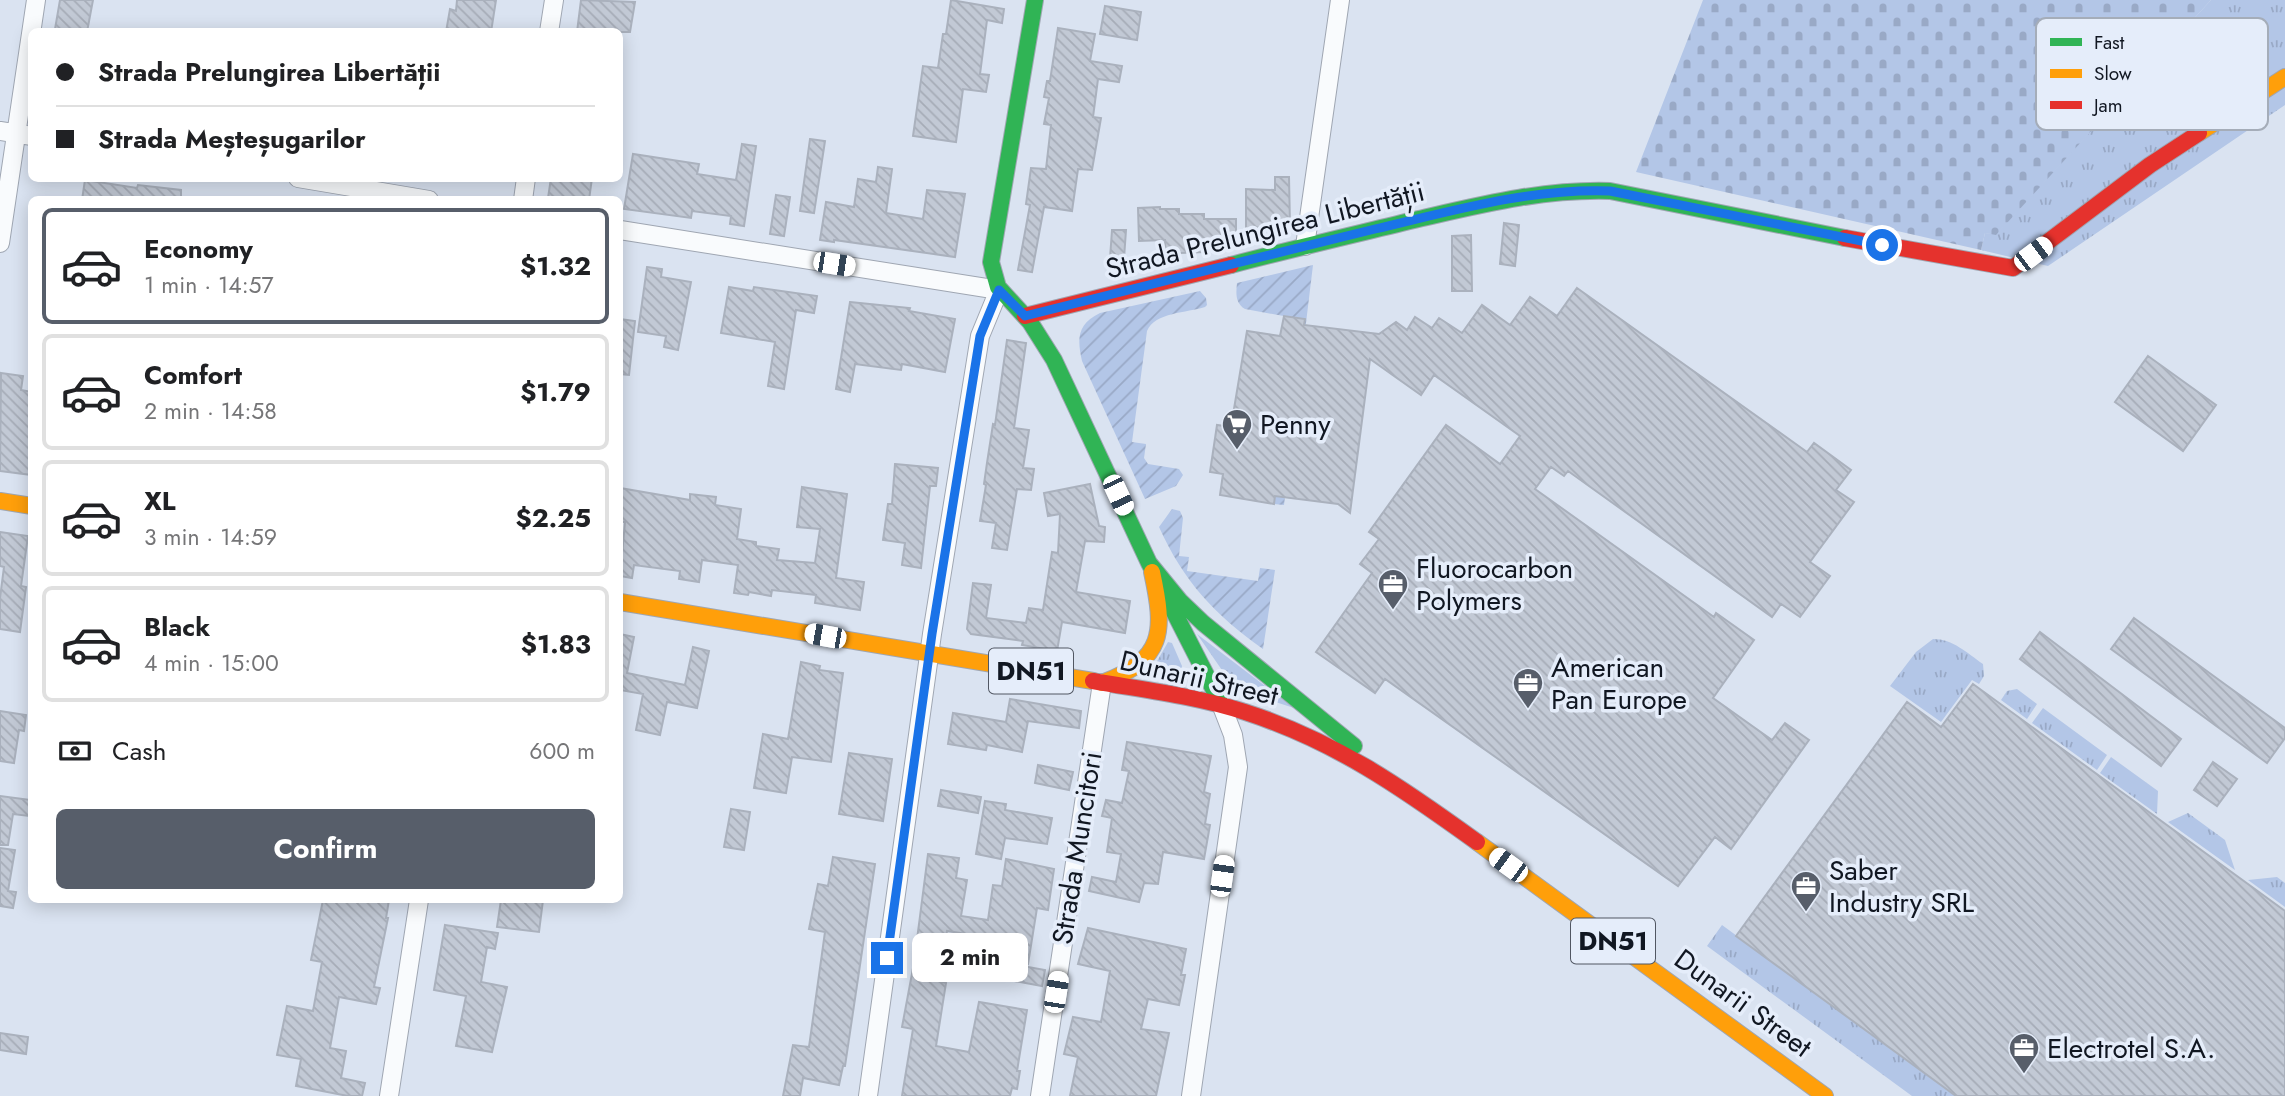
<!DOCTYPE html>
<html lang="en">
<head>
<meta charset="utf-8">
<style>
  body { margin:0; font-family:Jost,sans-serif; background:#f2f2f2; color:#202124; height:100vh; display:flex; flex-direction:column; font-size:26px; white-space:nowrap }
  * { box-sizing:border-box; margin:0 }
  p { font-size:23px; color:#757577 }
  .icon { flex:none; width:38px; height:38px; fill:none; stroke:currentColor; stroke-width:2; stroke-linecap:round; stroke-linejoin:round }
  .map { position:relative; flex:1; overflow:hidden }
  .details { position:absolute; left:28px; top:196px; width:595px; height:707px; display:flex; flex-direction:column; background:#fff; border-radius:10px; box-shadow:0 4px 18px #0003 }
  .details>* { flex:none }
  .guide { position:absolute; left:28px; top:28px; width:595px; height:154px; border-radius:10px; box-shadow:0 4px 18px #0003; display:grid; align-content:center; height:154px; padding:0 28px; background:#fff }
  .end { position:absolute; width:32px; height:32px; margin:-16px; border:9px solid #1a73e8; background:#fff; box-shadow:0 0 0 4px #fff }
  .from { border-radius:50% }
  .bubble { position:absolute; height:49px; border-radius:10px; background:#fff; box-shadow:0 4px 18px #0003; font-size:23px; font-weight:700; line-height:49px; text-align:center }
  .car { position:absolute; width:21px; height:42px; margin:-21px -10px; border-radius:9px; box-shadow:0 0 5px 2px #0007; background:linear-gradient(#fff 24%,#345 0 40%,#fff 0 76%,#345 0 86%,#fff 0) }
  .guide b { display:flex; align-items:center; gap:24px; height:66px; font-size:26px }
  .guide b+b { border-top:2px solid #e0e0e0 }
  .guide i { width:18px; height:18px; background:#202124 }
  ul { padding:12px 0 0; list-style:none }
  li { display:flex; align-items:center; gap:21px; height:116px; margin:0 14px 10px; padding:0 14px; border:4px solid #e0e0e0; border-radius:10px }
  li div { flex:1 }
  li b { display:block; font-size:26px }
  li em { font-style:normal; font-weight:700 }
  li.current { border-color:#575e6a }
  li>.icon { width:63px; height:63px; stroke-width:1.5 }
  .pay { display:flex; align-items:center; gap:18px; height:77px; padding:0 28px; font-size:26px }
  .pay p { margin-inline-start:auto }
  .action { display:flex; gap:14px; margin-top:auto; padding:14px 28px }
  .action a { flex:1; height:80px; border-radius:10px; background:#575e6a; color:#fff; font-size:28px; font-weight:700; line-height:80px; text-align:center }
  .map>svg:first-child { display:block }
  .grass { fill:url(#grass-tufts) }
  .cemetery { fill:url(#cemetery-stones) }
  .garden { fill:url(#garden-furrows) }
  .building { fill:url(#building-back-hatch); stroke:#aab1bd; stroke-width:2 }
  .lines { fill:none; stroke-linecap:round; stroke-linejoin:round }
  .street-casing { stroke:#9fa6b2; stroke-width:20 }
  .fast-casing { stroke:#9fa6b2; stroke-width:18 }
  .slow-casing { stroke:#9fa6b2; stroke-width:18 }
  .jam-casing { stroke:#9fa6b2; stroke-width:18 }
  .street { stroke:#f9fbfd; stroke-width:18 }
  .fast { stroke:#30b455; stroke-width:16 }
  .slow { stroke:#ff9f0a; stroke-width:16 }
  .jam { stroke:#e5322d; stroke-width:16 }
  .route { stroke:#1a73e8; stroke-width:9 }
  .labels { text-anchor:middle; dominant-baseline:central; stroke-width:7; stroke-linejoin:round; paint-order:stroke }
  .shield { fill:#e5edfa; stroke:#515763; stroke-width:2 }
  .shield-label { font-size:26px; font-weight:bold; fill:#111722 }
  .street-label { font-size:28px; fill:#111722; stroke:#e5edfa }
  .poi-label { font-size:28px; fill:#111722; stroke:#e5edfa; text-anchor:start }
  .key { fill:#e5edfa; stroke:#a5adb9; stroke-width:2 }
  .key-label { font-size:19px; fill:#111722 }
</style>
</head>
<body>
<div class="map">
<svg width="2285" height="1096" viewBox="0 0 2285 1096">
  <defs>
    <pattern id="grass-tufts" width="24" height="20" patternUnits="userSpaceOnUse" patternTransform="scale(1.75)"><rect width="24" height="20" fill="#b3c6e7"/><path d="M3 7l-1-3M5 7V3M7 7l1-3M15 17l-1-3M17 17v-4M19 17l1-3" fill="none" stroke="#99a9c6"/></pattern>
    <pattern id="cemetery-stones" width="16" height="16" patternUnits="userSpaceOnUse" patternTransform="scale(1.75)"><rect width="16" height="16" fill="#b3c6e7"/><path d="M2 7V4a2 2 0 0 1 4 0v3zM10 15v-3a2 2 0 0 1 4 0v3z" fill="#99a9c6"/></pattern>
    <pattern id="garden-furrows" width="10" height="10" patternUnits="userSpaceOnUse" patternTransform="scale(1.75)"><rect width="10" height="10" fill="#b3c6e7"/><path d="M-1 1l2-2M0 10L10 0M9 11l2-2" fill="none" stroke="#99a9c6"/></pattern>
    <pattern id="building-back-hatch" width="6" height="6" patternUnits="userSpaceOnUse" patternTransform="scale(1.75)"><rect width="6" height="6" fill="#c2c9d5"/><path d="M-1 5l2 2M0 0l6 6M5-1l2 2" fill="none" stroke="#a6acb7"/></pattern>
  </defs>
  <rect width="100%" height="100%" fill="#dae3f1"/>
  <path class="grass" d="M2211 0H2285V105L2048 266 1981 250 1985 233 1996 234Z
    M1197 634 1294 708 1235 689Z
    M1933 639C1953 639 1967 653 1983 664L1984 676 1979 684 1972 680 1941 722 1890 686 1916 652Z
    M1168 642 1172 643 1182 666 1181 671 1177 675 1152 670Z
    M2017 689 2037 704 2027 719 2001 700 2007 691Z
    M2043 708 2107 755 2097 770 2032 723Z
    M2111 757 2158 791 2157 814 2100 773Z
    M2188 813 2225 840 2235 870 2168 822Z
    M2277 877 2285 883V907L2248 880Z
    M1722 925 1956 1096H1912L1707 946Z"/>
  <path class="cemetery" d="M1703 0H2211L1996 235 1985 233 1981 250 1636 172Z"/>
  <path class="garden" d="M1313 265 1284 505 1274 504 1305 320 1245 309C1235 303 1236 293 1237 283Z
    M1200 291 1206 298 1207 305 1205 307C1187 313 1155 312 1147 331L1132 442 1146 444 1144 458 1148 464 1179 469 1183 475 1176 486 1145 499 1082 361C1077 339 1077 324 1100 313Z
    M1172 509 1180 511 1183 518 1179 556 1189 557 1187 571 1258 581 1260 568 1275 570 1263 649C1214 614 1184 582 1159 527Z"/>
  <path class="building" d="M60 0H93L87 32 55 29Z
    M457 0H496L491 32H446L450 9 456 11Z
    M581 0 635 2 630 32H577Z
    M951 0 1004 9 1002 23 987 20 980 74 989 75 986 92 963 89 956 142 913 136 923 66 938 68 943 34H946Z
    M1105 6 1141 12 1137 40 1100 34Z
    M1058 28 1095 34 1090 61 1122 66 1119 82 1098 79 1093 117 1101 118 1092 170 1078 169 1072 211 1044 207 1032 272 1018 270 1030 205 1026 204 1031 168 1046 169 1051 125 1044 124 1049 98 1044 97 1047 81H1050Z
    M810 139 825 141 814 213 800 211Z
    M742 144 756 146 744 226 730 224 731 216 692 211 691 218 624 209 633 154 699 164 697 174 736 180Z
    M878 167 892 169 886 213 923 219 927 190 965 194 955 257 834 240V242L820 240 826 202 854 207 858 179 876 182Z
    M1275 177H1289L1290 226 1246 228V189L1275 190Z
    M551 178H592L589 200 548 198Z
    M85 180 137 188 138 185 181 190V200H82Z
    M776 195 790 197 784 236 770 234Z
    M1160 207V209H1179V214H1204V219H1236V244L1204 243V252L1180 253V259H1166L1165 240 1139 241 1138 208Z
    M1504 223 1519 225 1515 266 1500 264Z
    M1112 230H1126L1123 273H1109Z
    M1471 235 1472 291H1452V236Z
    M647 267 662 269 661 277 691 282 678 350 664 347 666 336 638 332Z
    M729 287 753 291 754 287 817 296 814 313 796 310 784 389 768 386 775 342 721 333Z
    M1577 288 1807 452 1814 443 1851 470 1836 490 1854 502 1810 562 1830 576 1800 617 1781 604 1772 617 1568 471 1564 476 1551 467 1535 489 1714 617 1716 613 1754 640 1713 698 1772 740 1785 723 1809 740 1731 849 1715 837 1678 886 1385 679 1375 693 1316 652 1372 573 1360 564 1379 539 1369 532 1446 425 1500 464 1520 436 1434 375 1421 395 1370 359 1350 513 1338 504 1275 496 1274 504 1220 495 1223 474 1210 472 1217 425 1231 427 1247 331 1280 336 1284 316 1305 319 1304 325 1379 334 1396 322 1407 330 1415 317 1432 328 1439 318 1462 333 1482 305 1510 325 1530 297 1557 316Z
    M850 302 910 308 909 311 955 319 945 372 902 364 901 370 855 364 850 392 836 389Z
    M620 319 635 321 629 375 620 374Z
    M1007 340 1026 343 1014 428 1029 430 1023 468 1034 469 1031 490 1017 489 1007 550 992 548 996 523 980 521 986 485 984 484 987 463 993 424 995 425Z
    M2148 356 2216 405 2183 451 2115 402Z
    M1 373 23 376 21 390 32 392V475L0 471Z
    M895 464 938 468 936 486H930L921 568 902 565 905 543 883 540 888 504H892Z
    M1090 484 1099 526 1105 527 1104 542 1085 541 1076 592 1130 601 1125 633 1062 622 1057 651 1022 645 1023 641 971 634 967 629 973 583 991 585 986 618 1026 623 1029 608 1043 610 1052 552 1058 553 1060 514 1048 516 1044 493Z
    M802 487 847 494 836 578 864 582 860 610 815 603 816 595 772 590 771 596 749 592 748 595 734 593 738 565 702 560 699 582 679 579 680 571 634 565 632 578 620 576 625 522H620V488L690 500V494L716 497 715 505 741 509 737 539 756 542V546L779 549 777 560 815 563 820 529 797 527Z
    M0 532 28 536 21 586 26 587 20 632 0 629V598L4 567 0 566Z
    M2134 618 2285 728V738L2267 763 2111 649Z
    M2040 632 2181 739 2161 766 2020 659Z
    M620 634 634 637 627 673 685 685 693 647 709 651 697 708 667 702 660 735 636 730 643 694 620 690Z
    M801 662 820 666 819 670 843 673 831 762 792 757 786 793 754 788 763 734 788 739Z
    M1973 684 2285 911V1096H1956L1736 936 1907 702 1941 727Z
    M1010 699 1081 711 1079 728 1028 721 1022 752 987 745 986 750 948 744 953 713 1006 722Z
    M0 711 26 715 24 731 19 730 14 763 0 761Z
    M1127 742 1211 756 1204 792 1210 794 1205 824 1210 825 1204 859 1163 852 1158 884 1144 883 1139 902 1089 891 1092 877 1116 882 1121 854 1107 852 1112 818 1102 816 1106 800 1122 803 1129 771 1122 770Z
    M849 753 892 759 883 821 839 814Z
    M2213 762 2237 779 2217 806 2194 790Z
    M1038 765 1073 772 1069 790 1035 783Z
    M941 790 981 797 978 813 938 806Z
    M0 796 31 800 29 816 13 814 8 845H0Z
    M985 801 1006 804 1005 810 1052 818 1047 844 1005 838 1001 859 976 854Z
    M731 809 750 812 744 850 724 847Z
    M0 848 15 850 8 891 16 892 13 908 0 906Z
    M928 854 959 858 956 878 967 880 961 916 988 920 993 885 1002 886 1006 859 1054 869 1048 910 1037 908 1028 964 983 956 986 937 947 931 938 981 946 983 936 1046 969 1052 979 1002 1027 1010 1017 1071H1020L1017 1089 1012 1088 1010 1096H902L913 1029 902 1027 914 963Z
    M833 857 875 864 845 1066H843L839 1085 803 1078 800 1096H783L793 1045 809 1047 825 932 809 929 818 884 828 886Z
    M323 900H389L386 918H388L374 987 380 988 376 1004 339 997 330 1048 346 1051 341 1078 365 1083 362 1096H348L296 1086 301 1059 277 1055 287 1006 313 1011 322 962 311 960Z
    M501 900H543L539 932 497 927Z
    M445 925 498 933 495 949 487 947 481 982 507 987 492 1052 456 1046 466 996 434 990Z
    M1088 928 1186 949 1181 975H1185L1179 1005 1148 999 1141 1029 1169 1033 1156 1096H1070L1078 1057 1064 1054 1073 1017 1101 1022 1110 971 1078 964Z
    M1017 965 1045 970 1042 986 1014 981Z
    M0 1033 28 1037 26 1054 0 1050Z"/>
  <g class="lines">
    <g class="street-casing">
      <path id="street" d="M549 32 554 0
        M0 131 32 136
        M298 178 429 200
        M523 200 526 178
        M620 230 999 290 980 336 932 634 868 1096
        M0 243 36 0
        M1305 246 1340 0
        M389 1096 419 900
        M1040 1096 1102 683
        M1191 1096 1238 767 1233 735 1221 704"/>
    </g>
    <g class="fast-casing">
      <path id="fast" d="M1035 0 991 262 998 287 1030 322 1054 360 1149 563 1221 704
        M1231 265C1292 249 1353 235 1414 220 1480 205 1542 189 1610 191L1845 238
        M1149 563 1180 601 1203 623 1354 746"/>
    </g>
    <g class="slow-casing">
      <path id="slow" d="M2199 133 2285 77
        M0 501 32 506
        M620 602 1093 681
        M1102 683C1165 659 1165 632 1152 572
        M1477 842 1825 1096"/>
    </g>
    <g class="jam-casing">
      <path id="jam" d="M1845 238 2013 268 2150 165 2199 133
        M1025 316 1231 265
        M1093 681C1144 690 1196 696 1245 712 1335 741 1401 787 1477 842"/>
    </g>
    <use href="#street" class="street"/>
    <use href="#fast" class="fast"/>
    <use href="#slow" class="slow"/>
    <use href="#jam" class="jam"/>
  </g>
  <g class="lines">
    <path class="route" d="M887 958 932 634 980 336 999 290 1025 316C1142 287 1258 257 1375 229 1452 211 1530 188 1610 191L1882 245"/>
  </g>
  <defs>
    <g id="supermarket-pin" transform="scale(1.575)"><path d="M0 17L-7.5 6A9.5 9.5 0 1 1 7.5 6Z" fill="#575e6a" stroke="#e5edfa"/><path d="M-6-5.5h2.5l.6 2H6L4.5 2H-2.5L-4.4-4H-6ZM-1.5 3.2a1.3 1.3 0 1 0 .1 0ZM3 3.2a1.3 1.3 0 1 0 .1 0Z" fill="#fff"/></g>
    <g id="office-pin" transform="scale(1.575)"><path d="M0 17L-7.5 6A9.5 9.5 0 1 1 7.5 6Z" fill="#575e6a" stroke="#e5edfa"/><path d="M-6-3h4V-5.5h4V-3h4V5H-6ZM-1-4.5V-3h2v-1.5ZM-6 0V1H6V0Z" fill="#fff"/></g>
  </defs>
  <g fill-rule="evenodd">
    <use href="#supermarket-pin" x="1237" y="424"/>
    <use href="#office-pin" x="1393" y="584"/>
    <use href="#office-pin" x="1528" y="683"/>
    <use href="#office-pin" x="1806" y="886"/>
    <use href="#office-pin" x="2024" y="1048"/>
  </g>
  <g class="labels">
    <g class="shield">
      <rect x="989" y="648.5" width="84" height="45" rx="5"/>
      <rect x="1571" y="918.5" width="84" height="45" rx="5"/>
    </g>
    <g class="shield-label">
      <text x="1031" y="671">DN51</text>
      <text x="1613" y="941">DN51</text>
    </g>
    <g class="street-label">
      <text transform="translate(1265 230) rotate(-14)">Strada Prelungirea Libertății</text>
      <text transform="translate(1199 678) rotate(13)">Dunarii Street</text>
      <text transform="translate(1077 848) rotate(-81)">Strada Muncitori</text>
      <text transform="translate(1743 1003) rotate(36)">Dunarii Street</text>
    </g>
    <g class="poi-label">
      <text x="1260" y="424">Penny</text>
      <text x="1416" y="568">Fluorocarbon<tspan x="1416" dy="32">Polymers</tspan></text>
      <text x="1551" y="667">American<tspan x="1551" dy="32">Pan Europe</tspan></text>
      <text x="1829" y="870">Saber<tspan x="1829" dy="32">Industry SRL</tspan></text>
      <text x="2047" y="1048">Electrotel S.A.</text>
    </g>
  </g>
  <rect x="2036" y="18" width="232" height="112" rx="10" class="key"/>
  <rect x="2050" y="38" width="32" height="8" fill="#30b455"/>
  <rect x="2050" y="69" width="32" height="9" fill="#ff9f0a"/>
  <rect x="2050" y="101" width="32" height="8" fill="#e5322d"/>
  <g class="key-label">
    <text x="2094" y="49">Fast</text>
    <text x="2094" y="80">Slow</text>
    <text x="2094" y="112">Jam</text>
  </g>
</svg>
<i class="end from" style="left:1882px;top:245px"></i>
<i class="end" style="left:887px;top:958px"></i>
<div class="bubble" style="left:912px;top:933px;width:116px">2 min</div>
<i class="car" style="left:2033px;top:254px;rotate:53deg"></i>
<i class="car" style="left:834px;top:264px;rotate:99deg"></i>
<i class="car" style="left:1118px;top:495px;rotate:155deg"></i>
<i class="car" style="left:825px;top:636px;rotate:280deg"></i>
<i class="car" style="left:1508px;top:865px;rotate:306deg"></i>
<i class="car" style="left:1222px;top:876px;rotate:8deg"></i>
<i class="car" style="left:1056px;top:992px;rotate:9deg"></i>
<div class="guide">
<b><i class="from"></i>Strada Prelungirea Libertății</b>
<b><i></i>Strada Meșteșugarilor</b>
</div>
<section class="details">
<ul>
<li class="current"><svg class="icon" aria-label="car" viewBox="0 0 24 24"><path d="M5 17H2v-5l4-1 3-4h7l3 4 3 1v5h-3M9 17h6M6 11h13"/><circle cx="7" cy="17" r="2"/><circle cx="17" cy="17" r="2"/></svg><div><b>Economy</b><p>1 min · 14:57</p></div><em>$1.32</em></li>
<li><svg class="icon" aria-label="car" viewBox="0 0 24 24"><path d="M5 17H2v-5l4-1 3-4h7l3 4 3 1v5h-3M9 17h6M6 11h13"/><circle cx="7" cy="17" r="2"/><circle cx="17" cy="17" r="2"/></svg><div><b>Comfort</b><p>2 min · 14:58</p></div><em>$1.79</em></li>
<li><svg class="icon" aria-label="car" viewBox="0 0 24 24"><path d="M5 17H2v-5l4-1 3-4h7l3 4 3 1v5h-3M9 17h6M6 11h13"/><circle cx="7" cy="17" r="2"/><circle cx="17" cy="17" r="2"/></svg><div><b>XL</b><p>3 min · 14:59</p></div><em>$2.25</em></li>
<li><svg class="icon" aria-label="car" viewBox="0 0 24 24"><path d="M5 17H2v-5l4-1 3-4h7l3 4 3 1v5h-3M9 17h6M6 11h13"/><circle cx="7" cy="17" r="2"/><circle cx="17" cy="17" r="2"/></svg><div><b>Black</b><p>4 min · 15:00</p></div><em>$1.83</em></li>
</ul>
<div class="pay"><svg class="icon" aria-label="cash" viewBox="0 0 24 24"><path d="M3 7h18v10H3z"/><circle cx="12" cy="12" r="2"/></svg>Cash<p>600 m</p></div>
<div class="action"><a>Confirm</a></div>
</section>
</div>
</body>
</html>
